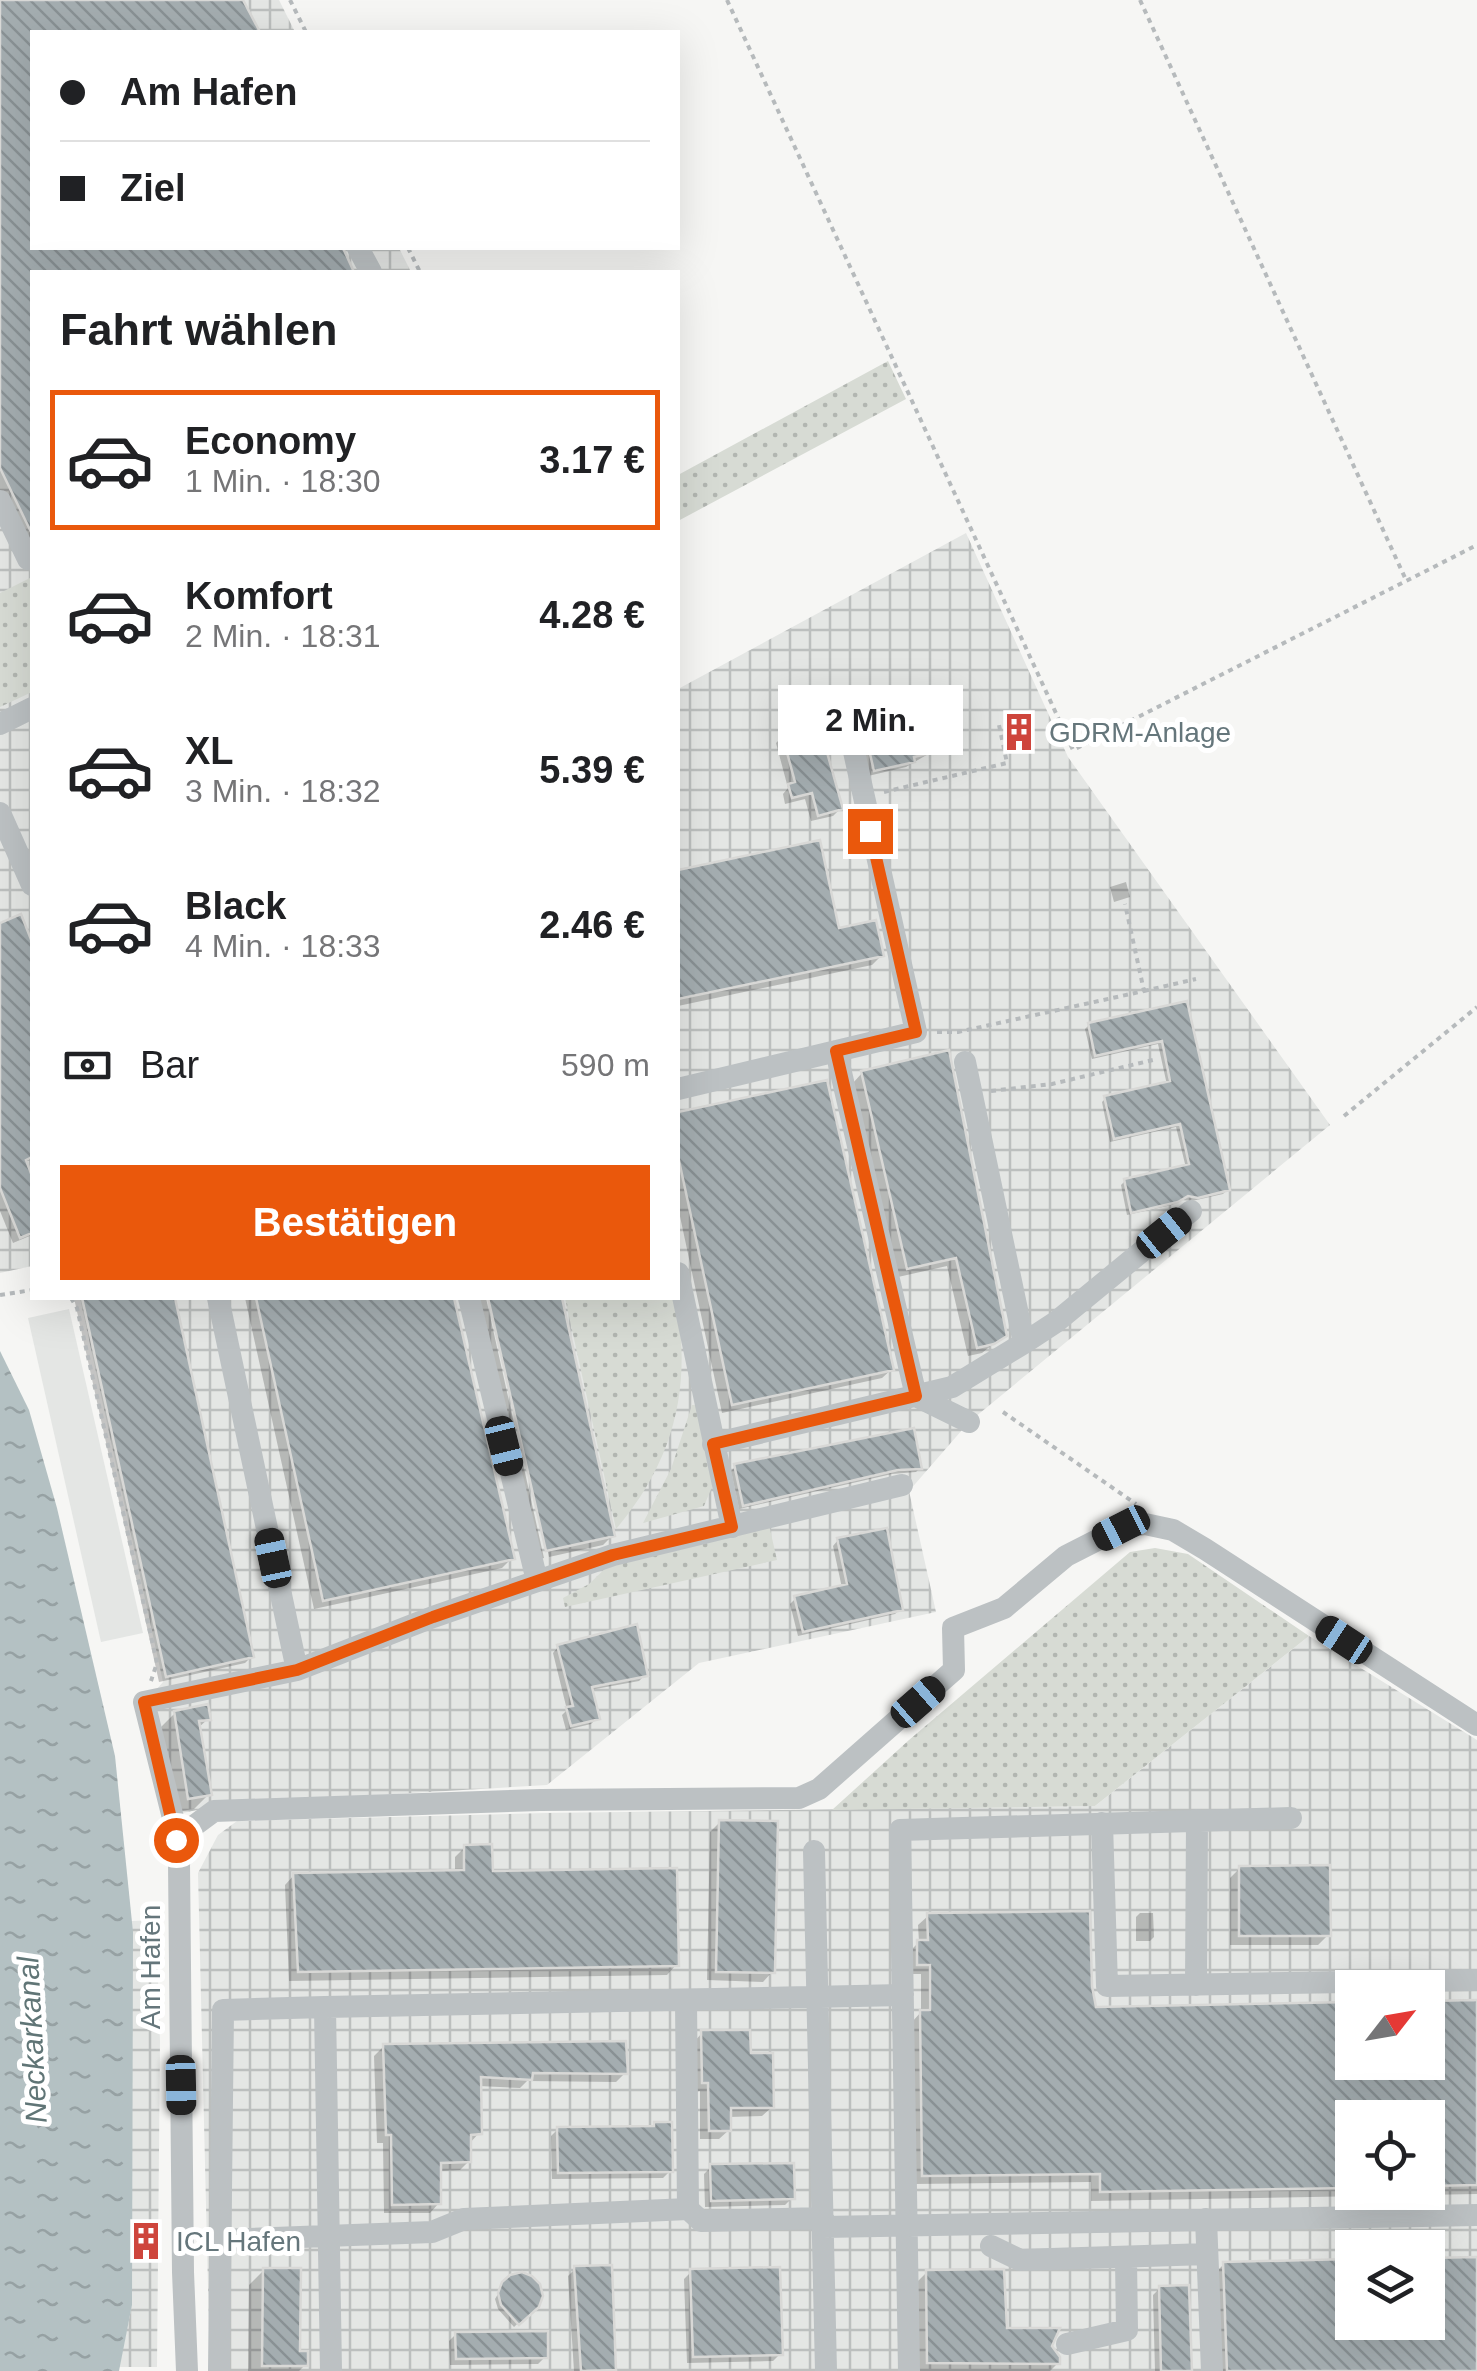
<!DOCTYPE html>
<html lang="de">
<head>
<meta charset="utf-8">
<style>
  body { margin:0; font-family:Helvetica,sans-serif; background:#f2f2f2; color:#202124; height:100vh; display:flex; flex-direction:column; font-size:38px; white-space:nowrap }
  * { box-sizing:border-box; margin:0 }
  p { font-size:32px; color:#757577 }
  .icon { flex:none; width:55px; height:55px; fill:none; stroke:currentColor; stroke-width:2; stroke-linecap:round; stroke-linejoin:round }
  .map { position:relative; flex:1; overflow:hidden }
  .sheet { position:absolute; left:30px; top:270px; width:650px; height:1030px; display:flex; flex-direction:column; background:#fff; border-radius:0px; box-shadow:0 10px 40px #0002 }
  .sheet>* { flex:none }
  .guide { position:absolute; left:30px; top:30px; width:650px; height:220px; border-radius:0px; box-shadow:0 10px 40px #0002; display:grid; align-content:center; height:220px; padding:0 30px; background:#fff }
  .needle { width:65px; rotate:59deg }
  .buttons { position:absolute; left:1335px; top:1970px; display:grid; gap:20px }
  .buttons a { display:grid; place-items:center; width:110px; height:110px; border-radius:0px; background:#fff; box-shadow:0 10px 40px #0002; font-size:50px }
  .end { position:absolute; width:45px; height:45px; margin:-22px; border:12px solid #ea580c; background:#fff; box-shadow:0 0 0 5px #fff }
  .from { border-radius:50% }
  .bubble { position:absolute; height:70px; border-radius:0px; background:#fff; box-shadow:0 10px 40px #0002; font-size:32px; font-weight:700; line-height:70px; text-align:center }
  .car { position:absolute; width:30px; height:60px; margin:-30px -15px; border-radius:12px; box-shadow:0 0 8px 2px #0007; background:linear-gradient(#222 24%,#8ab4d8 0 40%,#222 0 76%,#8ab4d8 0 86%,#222 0) }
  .guide b { display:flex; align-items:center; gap:35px; height:95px; font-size:38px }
  .guide b+b { border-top:2px solid #e0e0e0 }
  .guide i { width:25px; height:25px; background:#202124 }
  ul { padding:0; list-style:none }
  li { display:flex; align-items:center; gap:30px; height:140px; margin:0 20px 15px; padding:0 10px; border:5px solid transparent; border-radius:0px }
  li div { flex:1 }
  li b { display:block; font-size:38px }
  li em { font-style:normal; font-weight:700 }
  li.on { border-color:#ea580c }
  li>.icon { width:90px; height:90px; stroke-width:1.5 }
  h2 { padding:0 30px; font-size:45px; line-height:120px }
  .pay { display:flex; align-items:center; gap:25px; height:110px; padding:0 30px; font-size:38px }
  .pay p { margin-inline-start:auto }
  .button { display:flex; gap:20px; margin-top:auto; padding:20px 30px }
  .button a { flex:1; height:115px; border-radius:0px; background:#ea580c; color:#fff; font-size:40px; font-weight:700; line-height:115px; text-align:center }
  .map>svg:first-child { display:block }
  .built { fill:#e4e6e4 }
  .industrial { fill:url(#industrial-grid); fill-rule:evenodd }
  .grass { fill:url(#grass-dots) }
  .water { fill:url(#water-ripples) }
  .shadow { fill:#0003; fill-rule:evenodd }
  .building { fill:url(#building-back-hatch); stroke:#d8d8d6; stroke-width:2.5 }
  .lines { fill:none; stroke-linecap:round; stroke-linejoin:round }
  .path { stroke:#b6babc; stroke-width:4; stroke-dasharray:5 5; stroke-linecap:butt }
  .minor { stroke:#bcc1c3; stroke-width:22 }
  .route { stroke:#ea580c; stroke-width:12 }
  .labels { text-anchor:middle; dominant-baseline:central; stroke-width:10; stroke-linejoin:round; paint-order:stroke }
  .poi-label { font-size:28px; fill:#65767b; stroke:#fff; text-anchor:start }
  .street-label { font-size:28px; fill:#65767b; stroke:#fff }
  .water-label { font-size:30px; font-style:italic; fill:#607576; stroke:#fff }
</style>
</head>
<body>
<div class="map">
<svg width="1477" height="2371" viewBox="0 0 1477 2371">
  <defs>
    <pattern id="industrial-grid" width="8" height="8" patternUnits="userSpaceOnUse" patternTransform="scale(2.5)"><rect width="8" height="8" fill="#e4e6e4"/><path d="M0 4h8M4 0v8" fill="none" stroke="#bcbfbe"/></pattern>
    <pattern id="grass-dots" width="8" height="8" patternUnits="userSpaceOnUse" patternTransform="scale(2.5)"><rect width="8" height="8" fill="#d7dbd4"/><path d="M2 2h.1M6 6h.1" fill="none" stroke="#b2b6b1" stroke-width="1.8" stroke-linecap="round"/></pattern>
    <pattern id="water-ripples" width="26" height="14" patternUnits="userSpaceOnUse" patternTransform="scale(2.5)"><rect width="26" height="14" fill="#b4c1c3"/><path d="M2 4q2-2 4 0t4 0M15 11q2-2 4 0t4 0" fill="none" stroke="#96a1a3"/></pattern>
    <pattern id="building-back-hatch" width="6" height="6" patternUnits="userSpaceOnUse" patternTransform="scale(2.5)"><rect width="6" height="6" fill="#a4adb0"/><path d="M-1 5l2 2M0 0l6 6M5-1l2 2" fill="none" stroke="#899194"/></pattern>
  </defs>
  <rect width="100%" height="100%" fill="#f6f6f4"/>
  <path class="built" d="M69 1309 143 1633 101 1642 28 1318Z"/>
  <path class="industrial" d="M0 0H279L295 32H32V248H399L411 272H32V1266L0 1273Z
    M966 533 1068 757 1330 1125 969 1422 909 1491 936 1612 699 1663 547 1785 226 1804 178 1814 150 1697 163 1682 80 1298H678V689Z
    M1309 1636 1477 1740V2371H210L198 1873 218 1835 237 1821 546 1813 1095 1806ZM1352 1988H1428V2062H1352ZM1352 2118H1428V2192H1352ZM1352 2248H1428V2322H1352Z
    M156 1920 160 2041 157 2367H119L132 2305V1921Z"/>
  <path class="grass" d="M888 361 906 399 678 521V475Z
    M32 577V692L0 707V593Z
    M565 1298H676C692 1386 675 1460 616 1529Z
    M692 1405H699L714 1482 704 1506 643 1523 671 1469Z
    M769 1525 777 1560 565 1607 563 1598 589 1584 611 1563Z
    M1155 1548 1188 1554 1309 1636 1095 1806 832 1810 909 1740 1130 1552Z"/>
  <path class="water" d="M0 1351 29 1410 57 1508 115 1756 133 1932 132 2305 119 2371H0Z"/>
  <path class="shadow" d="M0 0H240L257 32H32V248H343L342 256 351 272H32V546L0 496Z
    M862 717 908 742 935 750 906 767 868 776 856 723Z
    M783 736 840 809 833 816 811 821 805 799 785 804 783 794 788 788 776 743Z
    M818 843 837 931 881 956 872 965 678 1006V872Z
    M1126 882 1130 897 1114 902 1110 887Z
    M20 917 32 949V1159L24 1163 32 1183V1235L13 1243 0 1211V925Z
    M1185 1004 1227 1190 1223 1194 1192 1201 1181 1200 1172 1205 1127 1215 1121 1185 1125 1181 1186 1168 1176 1127 1110 1142 1102 1102 1106 1098 1167 1085 1158 1044 1092 1059 1085 1029 1089 1025Z
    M862 1073 1004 1335 982 1353 968 1356 947 1266 898 1277 853 1083Z
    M825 1083 892 1369 882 1378 722 1413 678 1207V1115Z
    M74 1298H172L252 1656 245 1663 159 1682Z
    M245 1298H452L512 1558 502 1568 314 1609Z
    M477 1298H486L544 1558 536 1560Z
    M491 1298H559L613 1535 603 1545 549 1557Z
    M735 1467 920 1468 916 1472 892 1474 739 1509 731 1471Z
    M838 1540 900 1609 895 1614 798 1636 790 1604 796 1598 842 1588 833 1546Z
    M558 1647 645 1675 639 1681 590 1690 597 1718 591 1724 566 1730 562 1715 567 1710 553 1653Z
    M175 1713 208 1719 198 1728 209 1794 194 1809 174 1812 160 1728Z
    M720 1822 772 1972 763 1982 707 1980 710 1832Z
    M465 1847 490 1874 676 1965 667 1975 289 1981 285 1885 294 1875 455 1872V1857Z
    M1240 1868 1328 1935 1318 1945H1230V1878Z
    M1140 1913H1153L1154 1937 1150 1941H1136V1917Z
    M928 1916 1090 1987 1094 2009 1352 2005V2062H1428V2003L1477 2002V2194L1091 2201V2182L914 2184 912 2022 921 2012V1974H909L908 1953 919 1942 918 1925ZM1352 2118H1428V2192H1352Z
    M702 2033 749 2056 772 2107 762 2116 729 2117V2130L719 2139H700V2091L693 2092V2043Z
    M384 2046 625 2073 616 2082 527 2081 520 2088 479 2086V2133L469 2144V2161L460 2170 438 2171 439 2203 430 2213H384L383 2143H377L374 2056Z
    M655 2124 670 2171 663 2178 552 2179 551 2136 558 2129 651 2128Z
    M711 2167 792 2198 785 2205 705 2207 704 2174Z
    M138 2226 152 2254 145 2261 132 2262 131 2233Z
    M1477 2259V2371H1219L1217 2271 1224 2264 1352 2262V2322H1428V2260Z
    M575 2269 613 2369 611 2371H574L568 2276Z
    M264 2270 305 2365 299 2371H248L249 2285Z
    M691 2272 780 2354 773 2361 687 2363 684 2279Z
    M927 2272 1005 2330 1049 2347 1058 2363 1050 2371H919L918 2281Z
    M504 2284 537 2305 514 2327 498 2309 495 2299Z
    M1160 2288 1189 2371H1155L1153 2295Z
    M456 2334 545 2357 538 2364 450 2365 449 2341Z"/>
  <path class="building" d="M0 0H243L260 32H32V248H343L354 272H32V534L0 468Z
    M902 705 910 739 934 734 938 751 914 757 915 762 874 771 861 715Z
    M819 724 843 809 818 816 812 793 792 798 788 784 795 782 782 734Z
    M820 840 839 928 876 920 884 956 678 999V870Z
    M21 914 32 942V1157L26 1160 32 1176V1233L20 1238 0 1188V923Z
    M1187 1001 1230 1190 1198 1198 1188 1196 1178 1202 1131 1213 1124 1179 1189 1164 1180 1124 1114 1139 1104 1096 1170 1081 1162 1041 1095 1056 1088 1023Z
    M949 1050 1007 1336 994 1344 977 1348 956 1258 907 1269 861 1071Z
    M827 1080 894 1370 732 1405 678 1156V1112Z
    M82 1298H175L254 1657 166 1677Z
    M256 1298H454L515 1559 323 1601Z
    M488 1298H562L615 1536 546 1551Z
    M914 1428 922 1469 898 1470 743 1506 734 1464Z
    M887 1528 903 1610 803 1632 794 1596 847 1584 837 1538Z
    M637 1624 648 1676 592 1687 600 1719 571 1726 566 1707 573 1706 557 1645Z
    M208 1704 211 1720 199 1721 212 1795 188 1799 174 1711Z
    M719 1820 778 1821 775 1973 716 1972Z
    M492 1844 493 1871 677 1868 679 1966 298 1972 293 1873 464 1870V1845Z
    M1330 1865 1331 1936H1239V1866Z
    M1090 1911 1092 1986 1096 2007 1352 2002V2062H1428V2001L1477 2000V2185L1428 2186V2118H1352V2188L1100 2192V2174L922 2176 920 2010H930V1965H917V1940H928L927 1913Z
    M701 2030H750L751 2053H773L774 2108H731V2131H709L708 2083H702Z
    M626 2041 628 2074 533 2073 532 2080 481 2077 482 2134 471 2135V2162L441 2163V2204L392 2205 391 2135H386L383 2044Z
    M654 2122H672L673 2172 558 2173 557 2127 654 2126Z
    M794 2163 795 2199 711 2201 710 2164Z
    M154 2223 155 2255 138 2256 137 2224Z
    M1477 2257V2371H1227L1223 2262 1352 2259V2322H1428V2258Z
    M612 2265 616 2370 581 2371 574 2266Z
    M780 2267 783 2355 693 2357 690 2269Z
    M263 2268H301L300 2351H308V2366H262Z
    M1004 2269 1007 2328H1060L1052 2346 1060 2357V2364L927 2363 926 2270Z
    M522 2272 532 2276 540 2284 543 2296 539 2307 519 2325 501 2305 498 2293 502 2282 510 2275Z
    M1189 2285 1192 2371H1161L1159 2286Z
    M548 2331V2358L456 2359 455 2332Z"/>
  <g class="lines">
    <path class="path" d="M290 0 306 32
      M727 0 1073 750 1477 545
      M1140 0 1406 580
      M408 248 420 272
      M884 792 1007 763 999 725
      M1144 991 1196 979
      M937 1032H958L1144 991 1125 904
      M991 1091 1052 1084 1153 1060
      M1344 1116 1477 1007
      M0 1295 32 1290
      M71 1298 77 1308 157 1663 151 1681
      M1003 1412 1136 1504"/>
    <path class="minor" d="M358 248 371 272
      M0 501 28 559 32 556
      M0 724 32 708
      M0 813 32 885
      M836 1051 916 1396
      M678 1089 916 1032 843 702
      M678 1273 732 1527
      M218 1298 297 1670
      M469 1298 537 1581
      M1024 1343 1056 1322 1191 1211
      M916 1396 969 1422
      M713 1444 952 1387 1024 1343 965 1062
      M1102 1823 1107 1986 1477 1980
      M814 1851 826 2371
      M179 1863 191 1828 214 1811 540 1800 799 1798 819 1789 954 1670 953 1628 1004 1608 1066 1556 1121 1528 1145 1524 1173 1530 1205 1549 1477 1725
      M1196 1985 1197 1820
      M325 2007 903 1995
      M688 2209 701 2221 823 2218
      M1206 2219 1212 2371
      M823 2227 1477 2215
      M220 2240 432 2232 464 2219 688 2209 686 2000
      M991 2246 1020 2260 1207 2254
      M1067 2344 1127 2330 1126 2259
      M187 2371 183 2272 179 1863 173 1818 144 1702 297 1670 433 1617 613 1555 902 1485
      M219 2371 223 2010 325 2007 331 2371
      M909 2371 900 1830 1291 1818"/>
  </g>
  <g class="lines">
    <path class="route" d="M176 1840 144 1702 297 1670 433 1617 613 1555 732 1527 713 1444 916 1396 836 1051 916 1032 870 831"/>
  </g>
  <defs>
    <g id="building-bare" transform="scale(3)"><path d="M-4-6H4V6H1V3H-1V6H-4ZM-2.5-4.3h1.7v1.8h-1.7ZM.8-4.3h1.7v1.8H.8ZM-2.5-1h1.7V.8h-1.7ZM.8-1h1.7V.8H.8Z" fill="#ce453c" stroke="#fff" stroke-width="2.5" paint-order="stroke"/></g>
  </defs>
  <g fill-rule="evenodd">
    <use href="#building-bare" x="1019" y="732"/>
    <use href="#building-bare" x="146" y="2241"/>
  </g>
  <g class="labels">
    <g class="poi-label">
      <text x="1049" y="732">GDRM-Anlage</text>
      <text x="176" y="2241">ICL Hafen</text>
    </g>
    <g class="street-label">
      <text transform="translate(150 1967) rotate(-90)">Am Hafen</text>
    </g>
    <g class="water-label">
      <text transform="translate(32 2040) rotate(-93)">Neckarkanal</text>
    </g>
  </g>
</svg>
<div class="buttons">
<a><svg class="needle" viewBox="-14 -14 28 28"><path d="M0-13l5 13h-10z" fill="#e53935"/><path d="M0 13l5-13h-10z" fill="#757577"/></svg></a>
<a><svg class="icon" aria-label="locate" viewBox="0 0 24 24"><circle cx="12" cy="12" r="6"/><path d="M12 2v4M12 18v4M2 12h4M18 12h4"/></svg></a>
<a><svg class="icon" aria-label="layers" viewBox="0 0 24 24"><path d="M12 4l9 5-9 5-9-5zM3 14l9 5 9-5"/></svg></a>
</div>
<i class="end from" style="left:176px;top:1840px"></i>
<i class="end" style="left:870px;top:831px"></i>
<div class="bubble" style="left:778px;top:685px;width:185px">2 Min.</div>
<i class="car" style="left:1164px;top:1233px;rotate:51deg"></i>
<i class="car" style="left:504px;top:1446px;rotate:166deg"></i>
<i class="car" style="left:1121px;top:1528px;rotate:243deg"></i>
<i class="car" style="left:273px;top:1558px;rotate:348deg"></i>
<i class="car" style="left:1344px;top:1640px;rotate:303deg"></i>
<i class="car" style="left:918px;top:1702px;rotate:49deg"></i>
<i class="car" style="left:181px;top:2085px;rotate:179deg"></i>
<div class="guide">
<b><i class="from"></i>Am Hafen</b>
<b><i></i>Ziel</b>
</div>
<section class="sheet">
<h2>Fahrt wählen</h2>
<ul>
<li class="on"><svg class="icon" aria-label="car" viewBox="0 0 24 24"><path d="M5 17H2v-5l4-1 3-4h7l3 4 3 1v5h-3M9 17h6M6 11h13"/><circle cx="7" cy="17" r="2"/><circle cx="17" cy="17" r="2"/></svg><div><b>Economy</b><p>1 Min. · 18:30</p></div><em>3.17 €</em></li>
<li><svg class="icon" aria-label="car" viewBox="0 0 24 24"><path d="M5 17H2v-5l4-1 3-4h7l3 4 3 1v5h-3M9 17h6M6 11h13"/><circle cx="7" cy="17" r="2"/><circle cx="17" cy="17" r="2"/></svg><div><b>Komfort</b><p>2 Min. · 18:31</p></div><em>4.28 €</em></li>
<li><svg class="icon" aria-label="car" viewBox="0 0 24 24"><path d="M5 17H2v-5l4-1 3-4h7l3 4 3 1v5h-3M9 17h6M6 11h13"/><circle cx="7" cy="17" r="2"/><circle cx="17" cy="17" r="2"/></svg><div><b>XL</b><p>3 Min. · 18:32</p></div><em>5.39 €</em></li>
<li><svg class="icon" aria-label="car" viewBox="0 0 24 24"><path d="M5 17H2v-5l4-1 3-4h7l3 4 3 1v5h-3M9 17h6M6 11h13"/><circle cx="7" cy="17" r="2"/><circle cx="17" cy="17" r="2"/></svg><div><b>Black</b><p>4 Min. · 18:33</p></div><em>2.46 €</em></li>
</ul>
<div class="pay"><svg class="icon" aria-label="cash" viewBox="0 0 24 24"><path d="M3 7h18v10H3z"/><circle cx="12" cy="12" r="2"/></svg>Bar<p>590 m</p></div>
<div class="button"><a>Bestätigen</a></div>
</section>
</div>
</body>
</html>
